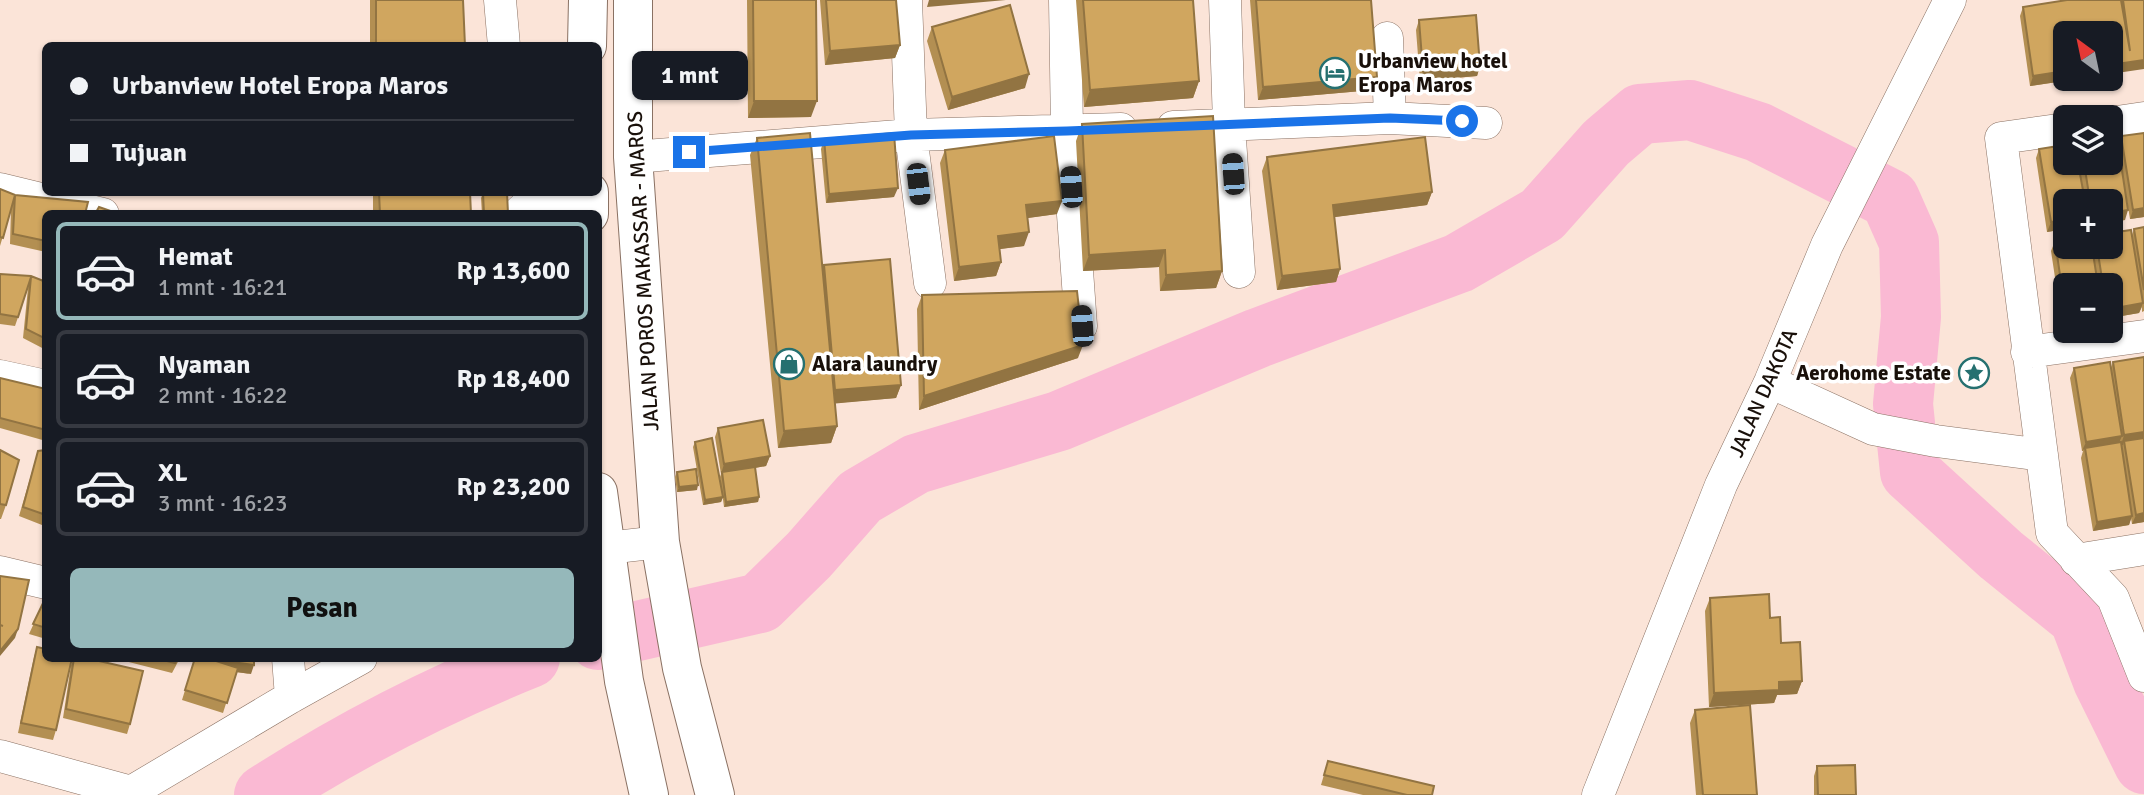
<!DOCTYPE html>
<html lang="id">
<head>
<meta charset="utf-8">
<style>
  body { margin:0; font-family:Signika,sans-serif; background:#242831; color:#f1f3f6; height:100vh; display:flex; flex-direction:column; font-size:26px; white-space:nowrap }
  * { box-sizing:border-box; margin:0 }
  p { font-size:23px; color:#9ea1a6 }
  .icon { flex:none; width:38px; height:38px; fill:none; stroke:currentColor; stroke-width:2; stroke-linecap:round; stroke-linejoin:round }
  .map { position:relative; flex:1; overflow:hidden }
  .panel { position:absolute; left:42px; top:210px; width:560px; height:452px; display:flex; flex-direction:column; background:#171b24; border-radius:10px; box-shadow:0 2px 5px #0004 }
  .panel>* { flex:none }
  .guide { position:absolute; left:42px; top:42px; width:560px; height:154px; border-radius:10px; box-shadow:0 2px 5px #0004; display:grid; align-content:center; height:154px; padding:0 28px; background:#171b24 }
  .needle { width:46px; rotate:327deg }
  .controls { position:absolute; left:2053px; top:21px; display:grid; gap:14px }
  .controls a { display:grid; place-items:center; width:70px; height:70px; border-radius:10px; background:#171b24; box-shadow:0 2px 5px #0004; font-size:35px }
  .end { position:absolute; width:32px; height:32px; margin:-16px; border:9px solid #1a73e8; background:#fff; box-shadow:0 0 0 4px #fff }
  .from { border-radius:50% }
  .bubble { position:absolute; height:49px; border-radius:10px; background:#171b24; box-shadow:0 2px 5px #0004; font-size:23px; font-weight:800; line-height:49px; text-align:center }
  .car { position:absolute; width:21px; height:42px; margin:-21px -10px; border-radius:9px; box-shadow:0 0 5px 2px #0007; background:linear-gradient(#222 24%,#8ab4d8 0 40%,#222 0 76%,#8ab4d8 0 86%,#222 0) }
  .guide b { display:flex; align-items:center; gap:24px; height:66px; font-size:26px }
  .guide b+b { border-top:2px solid #363941 }
  .guide i { width:18px; height:18px; background:#f1f3f6 }
  ul { padding:12px 0 0; list-style:none }
  li { display:flex; align-items:center; gap:21px; height:98px; margin:0 14px 10px; padding:0 14px; border:4px solid #363941; border-radius:10px }
  li div { flex:1 }
  li b { display:block; font-size:26px }
  li em { font-style:normal; font-weight:800 }
  li.current { border-color:#95b8ba }
  li>.icon { width:63px; height:63px; stroke-width:1.5 }
  .button { display:flex; gap:14px; margin-top:auto; padding:14px 28px }
  .button a { flex:1; height:80px; border-radius:10px; background:#95b8ba; color:#111; font-size:28px; font-weight:800; line-height:80px; text-align:center }
  .map>svg:first-child { display:block }
  .lines { fill:none; stroke-linecap:round; stroke-linejoin:round }
  .river { stroke:#fab9d3; stroke-width:60 }
  .minor-casing { stroke:#8a7163; stroke-width:33 }
  .trunk-casing { stroke:#8a7163; stroke-width:40 }
  .minor { stroke:#fff; stroke-width:32 }
  .trunk { stroke:#fff; stroke-width:38 }
  .wall { fill:#b38f52 }
  .shaded-wall { fill:#927442 }
  .building { fill:#d0a65f; stroke:#927442; stroke-width:2 }
  .route { stroke:#1a73e8; stroke-width:9 }
  .labels { text-anchor:middle; dominant-baseline:central; stroke-width:7; stroke-linejoin:round; paint-order:stroke }
  .poi-label { font-size:21px; font-weight:bold; fill:#19100a; stroke:#fff; text-anchor:start }
  .street-label { font-size:21px; fill:#19100a; stroke:#fff }
</style>
</head>
<body>
<div class="map">
<svg width="2144" height="795" viewBox="0 0 2144 795">
  <rect width="100%" height="100%" fill="#fbe4d8"/>
  <g class="lines">
    <path class="river" d="M598 640 760 603 809 555 860 497 916 464 1059 421 1258 338 1459 263 1542 215 1606 143 1640 114 1690 110 1758 132 1890 199 1909 242 1911 317 1903 404 1910 472 2001 555 2079 618 2103 681 2144 764
      M264 795C348 741 437 695 530 658"/>
    <g class="minor-casing">
      <path id="minor" d="M500 0 504 46
        M906 0 911 135 930 283
        M1065 0 1067 131 1081 326
        M1225 0 1229 124 1239 272
        M1387 38 1390 118
        M2110 123 2144 118
        M1173 127 1390 118 1486 123
        M2065 129 2001 138 2052 533 2113 598 2144 676
        M633 157 911 135 1121 129
        M0 189 103 214
        M518 214C529 197 570 198 590 196
        M2027 352 2144 336
        M0 376 46 386
        M1770 382 1873 429 1936 441 2042 455
        M598 549 660 542
        M2076 560 2144 549
        M0 572 46 583
        M288 658 291 697
        M0 756 131 792
        M126 795 291 697 361 658
        M1598 795 1721 485 1770 382 1827 245 1950 0"/>
    </g>
    <g class="trunk-casing">
      <path id="trunk" d="M633 0V157L660 542 682 668 715 795
        M587 46 588 0
        M589 214V192
        M598 492 624 681 649 795"/>
    </g>
    <use href="#minor" class="minor"/>
    <use href="#trunk" class="trunk"/>
  </g>
  <path class="wall" d="M370 0H463L465 46H370Z
    M747 0H816L811 117 748 118Z
    M820 0H896L900 45 895 58 825 65Z
    M1076 0H1193L1199 81 1193 98 1084 107Z
    M1250 0H1371L1377 77 1373 90 1258 100Z
    M2067 0H2144L2110 74 2065 33V79H2077L2030 86 2020 16 2023 7Z
    M1419 20 1480 66 1477 76 1420 81 1416 30Z
    M932 27 1025 88 948 110 927 41Z
    M1082 124 1222 271 1216 288 1160 291 1159 267 1083 271 1076 141Z
    M2121 136 2144 217 2130 219 2118 146Z
    M757 138 822 270 824 265 901 385 896 398 835 403 837 426 831 443 778 448 750 155Z
    M824 139 894 197 826 203 821 149Z
    M2039 149 2065 201V229L2047 232 2036 158Z
    M945 150 1057 214 1027 218 1024 246 999 249 1001 262 996 276 954 281 940 163Z
    M1267 157 1432 192 1427 205 1334 217 1340 269 1336 282 1277 290 1262 171Z
    M2078 163H2110L2125 220 2110 222V201H2085Z
    M0 189 46 214V252L10 244 11 209 0 246Z
    M373 192H470L471 214H373Z
    M483 193 508 214H482L481 198Z
    M2144 227V311L2142 312V307L2139 313 2110 318V285H2065V324H2062L2051 251 2055 241 2065 247H2110L2132 235 2134 229Z
    M0 274 46 282V350L23 338 28 288 15 326 0 324Z
    M922 295 1078 358 919 410 917 309Z
    M2144 357V522L2132 524 2131 518 2129 525 2093 531 2081 458 2083 451H2082L2070 378 2074 368H2111L2113 362Z
    M0 378 46 389V441L0 428Z
    M718 428 770 456 766 466 755 468 759 497 758 502 724 507 720 477 721 474 715 437Z
    M695 442 723 497 721 502 703 505 693 447Z
    M0 450 6 505 1 519H0Z
    M46 450V516L42 525 19 516 38 451Z
    M677 472 697 490 677 492 675 477Z
    M46 597V639L29 634Z
    M1710 598 1770 618 1781 643 1802 681 1797 694 1777 695 1774 703 1709 707 1705 611Z
    M37 647 56 730 53 740 18 733 34 657Z
    M74 658 130 724 127 734 63 718 71 665Z
    M113 658H180L172 673Z
    M195 658 251 674 236 672 223 713 182 700Z
    M1695 710 1757 795H1696L1690 723Z
    M1328 761 1432 795H1363L1321 785Z
    M1817 766 1856 795H1814V776Z"/>
  <path class="shaded-wall" d="M929 0H1006L927 7Z
    M900 45 895 58 825 65 830 51Z
    M2144 60V69L2110 74V65Z
    M1480 66 1477 76 1420 81 1423 71Z
    M2065 71V79H2077L2030 86 2033 76Z
    M1029 74 1025 88 948 110 952 97Z
    M1377 77 1373 90 1258 100 1263 87Z
    M1199 81 1193 98 1084 107 1090 90Z
    M754 101H817L811 117 748 118Z
    M898 188 894 197 826 203 829 194Z
    M1432 192 1427 205 1328 218 1333 205Z
    M1062 201 1057 214 1021 219 1026 205Z
    M2144 208V217L2130 219 2133 210Z
    M2128 210 2125 220 2110 222V213Z
    M2065 220V229L2047 232 2051 222Z
    M1029 232 1024 246 993 250 998 236Z
    M1165 250 1159 267 1083 271 1089 255Z
    M1001 262 996 276 954 281 959 267Z
    M1340 269 1336 282 1277 290 1282 276Z
    M1222 271 1216 288 1160 291 1166 275Z
    M2143 303 2139 313 2110 318V309Z
    M1083 345 1078 358 919 410 924 396Z
    M901 385 896 398 830 404 835 390Z
    M837 426 831 443 778 448 784 431Z
    M2144 432V441H2124L2123 445H2121L2124 435Z
    M2122 436 2118 445 2085 448 2082 451 2086 442Z
    M770 456 766 466 721 474 724 464Z
    M698 485 697 490 677 492 679 487Z
    M723 497 721 502 703 505 705 500Z
    M759 497 758 502 724 507 726 502Z
    M2144 513V522L2132 524 2136 515Z
    M2132 516 2129 525 2093 531 2097 522Z
    M18 629 15 638 0 656V651Z
    M210 659 254 665 251 674 207 668Z
    M1802 681 1797 694 1777 695 1774 703 1709 707 1714 693 1779 682Z"/>
  <path class="building" d="M376 0H463L465 46H376Z
    M753 0H816L817 101H754Z
    M826 0H896L900 45 830 51Z
    M1083 0H1193L1199 81 1090 90Z
    M1256 0H1371L1377 77 1263 87Z
    M2067 0H2121L2130 51 2123 0H2144V60L2110 65V33H2065V71L2033 76 2023 7Z
    M1010 5 1029 74 952 97 932 27Z
    M1476 15 1480 66 1423 71 1419 20Z
    M1213 116 1222 271 1166 275 1165 250 1089 255 1082 124Z
    M810 133 837 426 784 431 757 138Z
    M894 133 898 188 829 194 824 139Z
    M2144 133V208L2133 210 2121 136Z
    M1054 136 1062 201 1026 205 1029 232 998 236 1001 262 959 267 945 150Z
    M1425 137 1432 192 1333 205 1340 269 1282 276 1267 157Z
    M2117 137 2128 210 2110 213V201H2090L2084 163H2110V138Z
    M2065 145V163H2078L2085 201H2065V220L2051 222 2039 149Z
    M0 189 15 195 88 202 85 214H46V241L13 234 15 195 3 238 0 237Z
    M379 192H470L471 214H380Z
    M507 192 508 214H484L483 193Z
    M99 207 119 214H95Z
    M2144 227V290L2134 229Z
    M2131 230 2143 303 2110 309V285H2103L2097 247H2110V233Z
    M2065 240V247H2092L2098 285H2065V309L2055 241Z
    M890 259 901 385 835 390 824 265Z
    M0 274 31 276 46 282V339L26 329 31 277 18 317 0 314Z
    M1077 291 1083 345 924 396 922 295Z
    M2144 357V432L2124 435 2113 362Z
    M2110 362 2122 436 2086 442 2074 368Z
    M0 378 46 389V430L0 418Z
    M763 420 770 456 724 464 718 428Z
    M712 438 723 497 705 500 695 442Z
    M2144 438V513L2136 515 2124 441Z
    M2121 442 2132 516 2097 522 2085 448Z
    M0 450 19 460 6 505 0 504Z
    M46 450V515L23 507 38 451Z
    M755 467 759 497 726 502 722 472Z
    M696 469 698 485 679 487 677 472Z
    M0 576 29 580 18 629 0 651V625L3 626 0 625Z
    M1769 594 1770 618 1780 617 1781 643 1800 642 1802 681 1779 682V690L1714 693 1710 598Z
    M46 597V628L33 624Z
    M37 647 46 649V658H72L56 730 21 723Z
    M74 658H86L143 671 130 724 66 709Z
    M155 658H178L175 663Z
    M195 658H254V665L210 659 238 668 227 703 185 690Z
    M1750 705 1757 795H1703L1695 710Z
    M1328 761 1434 786 1432 795H1407L1324 775Z
    M1855 765 1856 795H1818L1817 766Z"/>
  <g class="lines">
    <path class="route" d="M689 152 911 135 1067 131 1390 118 1462 121"/>
  </g>
  <defs>
    <g id="hotel-ring" transform="scale(1.575)"><circle r="9.5" fill="#fff" stroke="#257070" stroke-width="1.5"/><path d="M-6-4.5h1.5V1H6V5H4.5V3h-9V5H-6ZM-4 0a1.8 1.8 0 1 1 3.6 0ZM.5 0V-2.5h3Q6-2.5 6 0Z" fill="#257070"/></g>
    <g id="shop-ring" transform="scale(1.575)"><circle r="9.5" fill="#fff" stroke="#257070" stroke-width="1.5"/><path d="M-5-2.5h2.3a2.7 3.5 0 0 1 5.4 0H5L5.5 6h-11ZM-1.5-2.5h3a1.5 2.3 0 0 0-3 0Z" fill="#257070"/></g>
    <g id="sight-ring" transform="scale(1.575)"><circle r="9.5" fill="#fff" stroke="#257070" stroke-width="1.5"/><path d="M0-6L1.8-2.2L6-1.7L2.9 1.2L3.7 5.4L0 3.3L-3.7 5.4L-2.9 1.2L-6-1.7L-1.8-2.2Z" fill="#257070"/></g>
  </defs>
  <g fill-rule="evenodd">
    <use href="#hotel-ring" x="1335" y="73"/>
    <use href="#shop-ring" x="789" y="364"/>
    <use href="#sight-ring" x="1974" y="373"/>
  </g>
  <g class="labels">
    <g class="poi-label">
      <text x="1358" y="61">Urbanview hotel<tspan x="1358" dy="24">Eropa Maros</tspan></text>
      <text x="812" y="364">Alara laundry</text>
      <text x="1951" y="373" text-anchor="end">Aerohome Estate</text>
    </g>
    <g class="street-label">
      <text transform="translate(643 271) rotate(-93)">JALAN POROS MAKASSAR - MAROS</text>
      <text transform="translate(1763 393) rotate(-66)">JALAN DAKOTA</text>
    </g>
  </g>
</svg>
<div class="controls">
<a><svg class="needle" viewBox="-14 -14 28 28"><path d="M0-13l5 13h-10z" fill="#e53935"/><path d="M0 13l5-13h-10z" fill="#9ea1a6"/></svg></a>
<a><svg class="icon" aria-label="layers" viewBox="0 0 24 24"><path d="M12 4l9 5-9 5-9-5zM3 14l9 5 9-5"/></svg></a>
<a>+</a>
<a>−</a>
</div>
<i class="end from" style="left:1462px;top:121px"></i>
<i class="end" style="left:689px;top:152px"></i>
<div class="bubble" style="left:632px;top:51px;width:116px">1 mnt</div>
<i class="car" style="left:1233px;top:174px;rotate:356deg"></i>
<i class="car" style="left:918px;top:184px;rotate:173deg"></i>
<i class="car" style="left:1071px;top:187px;rotate:356deg"></i>
<i class="car" style="left:1082px;top:326px;rotate:356deg"></i>
<div class="guide">
<b><i class="from"></i>Urbanview Hotel Eropa Maros</b>
<b><i></i>Tujuan</b>
</div>
<section class="panel">
<ul>
<li class="current"><svg class="icon" aria-label="car" viewBox="0 0 24 24"><path d="M5 17H2v-5l4-1 3-4h7l3 4 3 1v5h-3M9 17h6M6 11h13"/><circle cx="7" cy="17" r="2"/><circle cx="17" cy="17" r="2"/></svg><div><b>Hemat</b><p>1 mnt · 16:21</p></div><em>Rp 13,600</em></li>
<li><svg class="icon" aria-label="car" viewBox="0 0 24 24"><path d="M5 17H2v-5l4-1 3-4h7l3 4 3 1v5h-3M9 17h6M6 11h13"/><circle cx="7" cy="17" r="2"/><circle cx="17" cy="17" r="2"/></svg><div><b>Nyaman</b><p>2 mnt · 16:22</p></div><em>Rp 18,400</em></li>
<li><svg class="icon" aria-label="car" viewBox="0 0 24 24"><path d="M5 17H2v-5l4-1 3-4h7l3 4 3 1v5h-3M9 17h6M6 11h13"/><circle cx="7" cy="17" r="2"/><circle cx="17" cy="17" r="2"/></svg><div><b>XL</b><p>3 mnt · 16:23</p></div><em>Rp 23,200</em></li>
</ul>
<div class="button"><a>Pesan</a></div>
</section>
</div>
</body>
</html>
